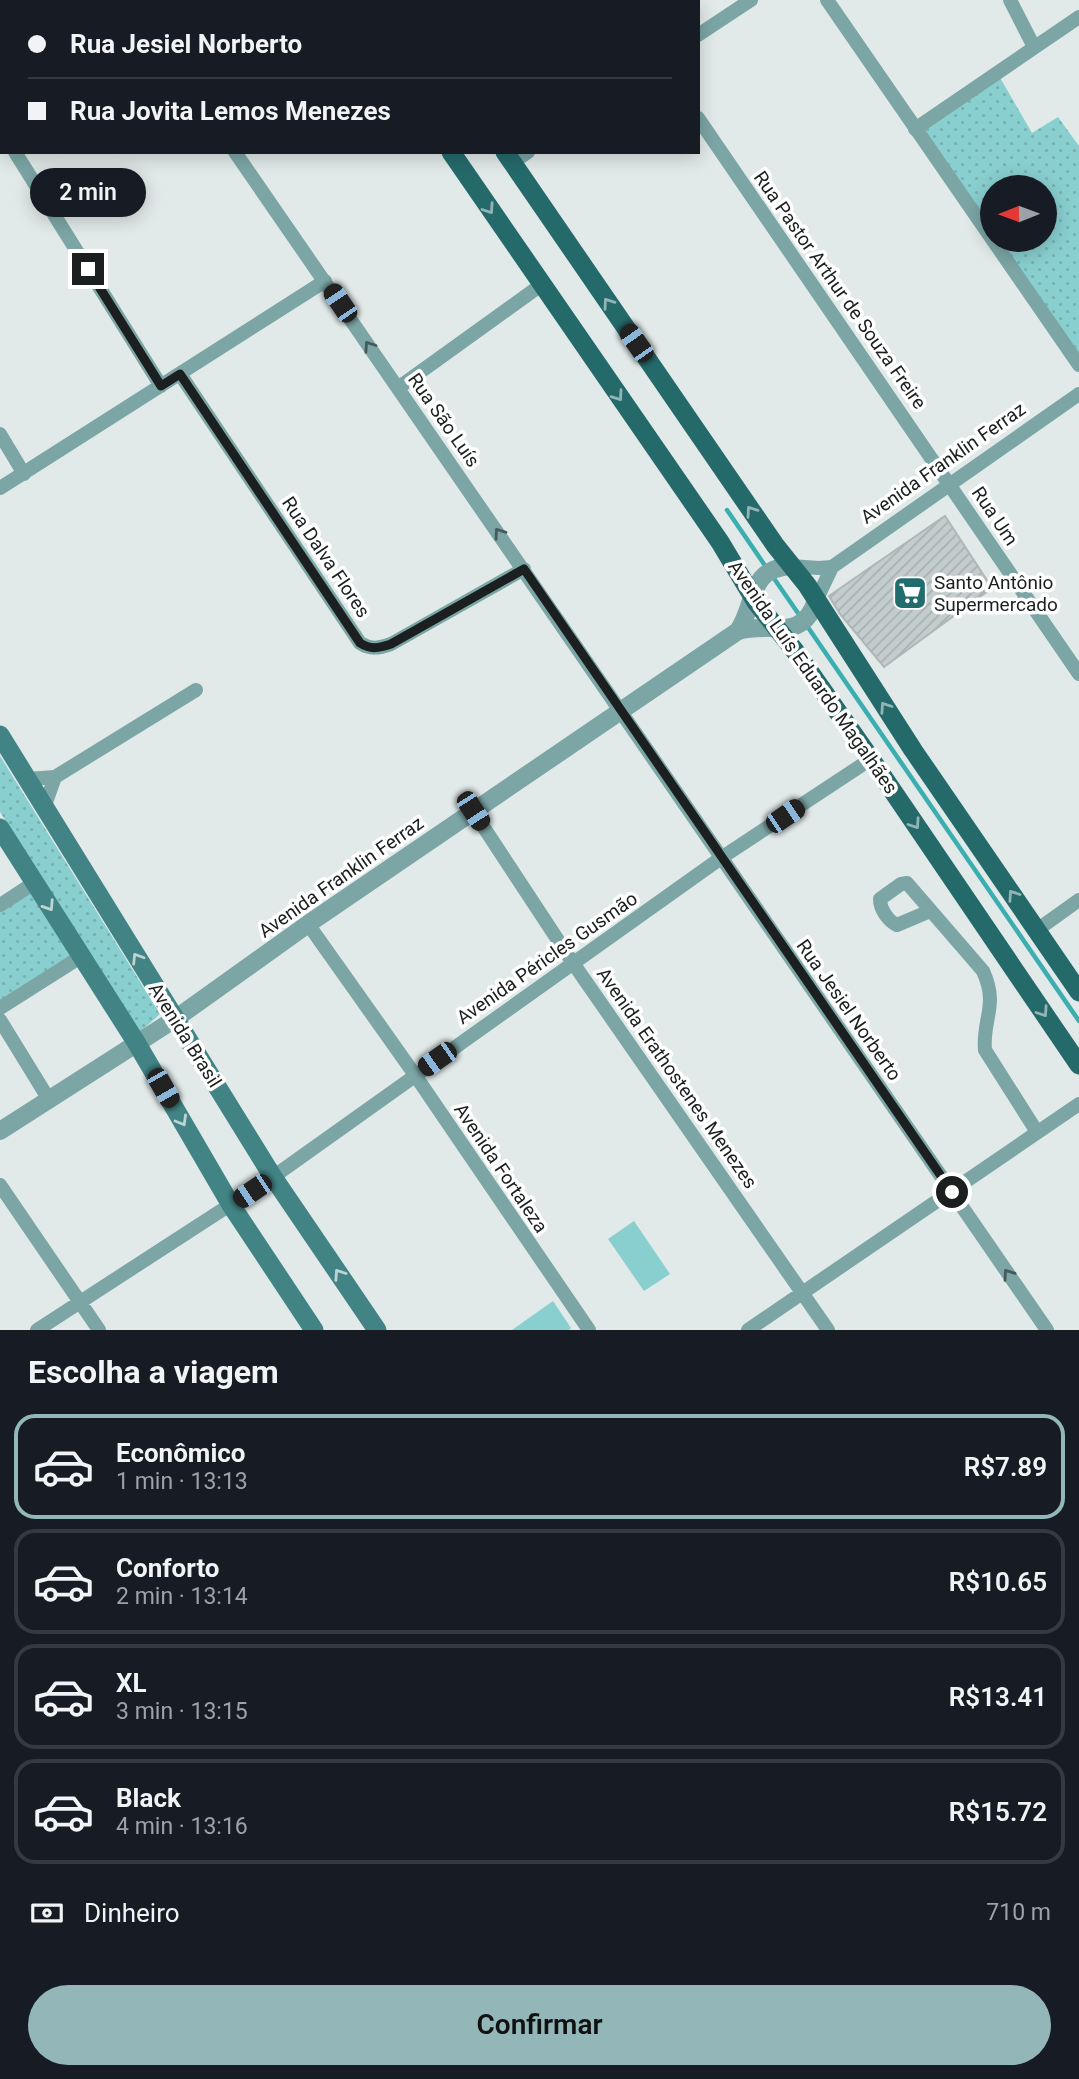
<!DOCTYPE html>
<html lang="pt">
<head>
<meta charset="utf-8">
<style>
  body { margin:0; font-family:Roboto,sans-serif; background:#242831; color:#f1f3f6; height:100vh; display:flex; flex-direction:column; font-size:26px; white-space:nowrap }
  * { box-sizing:border-box; margin:0 }
  p { font-size:23px; color:#9ea1a6 }
  .icon { flex:none; width:38px; height:38px; fill:none; stroke:currentColor; stroke-width:2; stroke-linecap:round; stroke-linejoin:round }
  .map { position:relative; height:1330px; overflow:hidden }
  .drawer { display:flex; flex-direction:column; background:#171b24; flex:1 }
  .drawer>* { flex:none }
  .top-card { position:absolute; left:0px; top:0px; width:700px; height:154px; box-shadow:0 4px 18px #0003; display:grid; align-content:center; height:154px; padding:0 28px; background:#171b24 }
  .needle { width:46px; rotate:269deg }
  .buttons { position:absolute; left:980px; top:175px; display:grid; gap:14px }
  .buttons a { display:grid; place-items:center; width:77px; height:77px; border-radius:50%; background:#171b24; box-shadow:0 4px 18px #0003; font-size:35px }
  .end { position:absolute; width:32px; height:32px; margin:-16px; border:9px solid #1c1f1f; background:#fff; box-shadow:0 0 0 4px #fff }
  .from { border-radius:50% }
  .bubble { position:absolute; height:49px; border-radius:24px; background:#171b24; box-shadow:0 4px 18px #0003; font-size:23px; font-weight:600; line-height:49px; text-align:center }
  .car { position:absolute; width:21px; height:42px; margin:-21px -10px; border-radius:9px; box-shadow:0 0 5px 2px #0007; background:linear-gradient(#222 24%,#8ab4d8 0 40%,#222 0 76%,#8ab4d8 0 86%,#222 0) }
  .top-card b { display:flex; align-items:center; gap:24px; height:66px; font-size:26px }
  .top-card b+b { border-top:2px solid #363941 }
  .top-card i { width:18px; height:18px; background:#f1f3f6 }
  ul { padding:0; list-style:none }
  li { display:flex; align-items:center; gap:21px; height:105px; margin:0 14px 10px; padding:0 14px; border:4px solid #363941; border-radius:21px }
  li div { flex:1 }
  li b { display:block; font-size:26px }
  li em { font-style:normal; font-weight:600 }
  li.current { border-color:#93b7b9 }
  li>.icon { width:63px; height:63px; stroke-width:1.5 }
  h2 { padding:0 28px; font-size:32px; line-height:84px }
  .pay { display:flex; align-items:center; gap:18px; height:77px; padding:0 28px; font-size:26px }
  .pay p { margin-inline-start:auto }
  .button { display:flex; gap:14px; margin-top:auto; padding:14px 28px }
  .button a { flex:1; height:80px; border-radius:42px; background:#93b7b9; color:#111; font-size:28px; font-weight:600; line-height:80px; text-align:center }
  .map>svg:first-child { display:block }
  .grass { fill:#89cfd0 }
  .park { fill:url(#park-dots) }
  .lines { fill:none; stroke-linecap:round; stroke-linejoin:round }
  .stream { stroke:#3daeb0; stroke-width:4.5 }
  .building { fill:url(#building-hatch); stroke:#aeb6b6; stroke-width:2 }
  .minor { stroke:#7ca5a5; stroke-width:14 }
  .tertiary { stroke:#7ca5a5; stroke-width:18 }
  .secondary { stroke:#428485; stroke-width:19 }
  .primary { stroke:#256a6b; stroke-width:19 }
  .oneway { stroke:#92b4b5 }
  .oneway2 { stroke:#475b5b }
  .oneway3 { stroke:#bdd4d4 }
  .route { stroke:#1c1f1f; stroke-width:9 }
  .labels { text-anchor:middle; dominant-baseline:central; stroke-width:7; stroke-linejoin:round; paint-order:stroke }
  .street-label { font-size:19px; fill:#1c1f1f; stroke:#fff }
  .poi-label { font-size:19px; fill:#1c1f1f; stroke:#fff; text-anchor:start }
</style>
</head>
<body>
<div class="map">
<svg width="1079" height="1330" viewBox="0 0 1079 1330">
  <defs>
    <pattern id="park-dots" width="8" height="8" patternUnits="userSpaceOnUse" patternTransform="scale(1.75)"><rect width="8" height="8" fill="#89cfd0"/><path d="M2 2h.1M6 6h.1" fill="none" stroke="#76b1b2" stroke-width="1.8" stroke-linecap="round"/></pattern>
    <pattern id="building-hatch" width="6" height="6" patternUnits="userSpaceOnUse" patternTransform="scale(1.75)"><rect width="6" height="6" fill="#c4cdcd"/><path d="M-1 1l2-2M0 6l6-6M5 7l2-2" fill="none" stroke="#a8b0b0"/></pattern>
  </defs>
  <rect width="100%" height="100%" fill="#e1e9e9"/>
  <path class="grass" d="M634 1221 670 1274 644 1291 608 1239Z
    M553 1301 571 1328 569 1330H512Z"/>
  <path class="park" d="M999 76 1032 133 1058 117 1079 146V359L996 240H1045V187H992V235L921 133Z
    M0 756 160 1014 140 1032 0 812Z
    M30 892 72 956 0 1003V911Z"/>
  <g class="lines">
    <path class="stream" d="M727 510 766 567
      M773 577 800 616
      M805 623 1079 1021"/>
  </g>
  <path class="building" d="M945 516 992 588 884 667 840 614 829 596Z"/>
  <g class="lines">
    <path class="minor" d="M130 0 131 2
      M617 0 618 2
      M827 0 1079 365
      M1010 0 1034 47
      M698 35 751 0
      M698 118 1079 674
      M0 128 2 131
      M915 129 1079 17
      M15 152 161 386
      M235 152 1047 1330
      M512 163 528 152
      M180 374 360 643C371 650 379 648 391 644L524 569
      M398 388 541 285
      M0 434 24 474
      M0 488 325 281
      M791 566 819 568 832 567
      M816 601 832 567 1079 394
      M27 779 55 777 196 690
      M44 808 55 777
      M473 811 573 963 828 1330
      M0 905 34 883
      M930 911 897 925C888 921 880 909 880 899L901 884 907 883 983 971C999 1006 982 1019 985 1050L1037 1132
      M308 924 415 1075 589 1330
      M1037 930 1079 900
      M0 1008 82 956
      M0 1020 48 1098
      M0 1185 99 1330
      M37 1330 273 1177 721 858 871 759
      M748 1330 1079 1104"/>
    <path class="tertiary" d="M738 631C757 603 747 569 791 566
      M0 1131 175 1019 308 924 738 631C772 621 801 643 816 601"/>
    <path class="secondary" d="M0 735 273 1177 377 1330
      M0 828 136 1042 231 1205 314 1330"/>
    <path class="primary" d="M348 0 349 2
      M401 0 402 2
      M451 152 720 542 756 602 795 651 871 759 1079 1065
      M505 152 775 545 807 585 913 750 1079 992"/>
  </g>
  <defs><path id="oneway-chevron" d="M-2-3.5L2.5 0L-2 3.5" fill="none" stroke-width="1.6" stroke-linecap="round" stroke-linejoin="round" transform="scale(1.75)"/></defs>
  <g class="oneway">
    <use href="#oneway-chevron" transform="translate(489 209) rotate(56)"/>
    <use href="#oneway-chevron" transform="translate(608 303) rotate(-125)"/>
    <use href="#oneway-chevron" transform="translate(618 396) rotate(55)"/>
    <use href="#oneway-chevron" transform="translate(751 511) rotate(-125)"/>
    <use href="#oneway-chevron" transform="translate(885 707) rotate(-124)"/>
    <use href="#oneway-chevron" transform="translate(915 824) rotate(56)"/>
    <use href="#oneway-chevron" transform="translate(1013 895) rotate(-124)"/>
    <use href="#oneway-chevron" transform="translate(1043 1012) rotate(56)"/>
  </g>
  <g class="oneway2">
    <use href="#oneway-chevron" transform="translate(369 346) rotate(-124)"/>
    <use href="#oneway-chevron" transform="translate(499 533) rotate(-125)"/>
    <use href="#oneway-chevron" transform="translate(1008 1274) rotate(-125)"/>
  </g>
  <g class="oneway3">
    <use href="#oneway-chevron" transform="translate(49 906) rotate(57)"/>
    <use href="#oneway-chevron" transform="translate(137 958) rotate(-122)"/>
    <use href="#oneway-chevron" transform="translate(182 1121) rotate(60)"/>
    <use href="#oneway-chevron" transform="translate(339 1274) rotate(-124)"/>
  </g>
  <g class="lines">
    <path class="route" d="M88 269 161 386 180 374 360 643C371 650 379 648 391 644L524 569 952 1192"/>
  </g>
  <defs>
    <g id="supermarket-square" transform="scale(1.75)"><rect x="-9" y="-9" width="18" height="18" rx="4" fill="#216d6e" stroke="#fff"/><path d="M-6-5.5h2.5l.6 2H6L4.5 2H-2.5L-4.4-4H-6ZM-1.5 3.2a1.3 1.3 0 1 0 .1 0ZM3 3.2a1.3 1.3 0 1 0 .1 0Z" fill="#fff"/></g>
  </defs>
  <g fill-rule="evenodd">
    <use href="#supermarket-square" x="910" y="593"/>
  </g>
  <g class="labels">
    <g class="street-label">
      <text transform="translate(840 290) rotate(55)">Rua Pastor Arthur de Souza Freire</text>
      <text transform="translate(444 420) rotate(55)">Rua São Luís</text>
      <text transform="translate(943 463) rotate(-35)">Avenida Franklin Ferraz</text>
      <text transform="translate(995 516) rotate(56)">Rua Um</text>
      <text transform="translate(326 557) rotate(56)">Rua Dalva Flores</text>
      <text transform="translate(813 677) rotate(55)">Avenida Luís Eduardo Magalhães</text>
      <text transform="translate(341 877) rotate(-35)">Avenida Franklin Ferraz</text>
      <text transform="translate(547 958) rotate(-35)">Avenida Péricles Gusmão</text>
      <text transform="translate(849 1010) rotate(55)">Rua Jesiel Norberto</text>
      <text transform="translate(185 1035) rotate(58)">Avenida Brasil</text>
      <text transform="translate(677 1078) rotate(55)">Avenida Erathostenes Menezes</text>
      <text transform="translate(501 1168) rotate(56)">Avenida Fortaleza</text>
    </g>
    <g class="poi-label">
      <text x="934" y="582">Santo Antônio<tspan x="934" dy="22">Supermercado</tspan></text>
    </g>
  </g>
</svg>
<div class="buttons">
<a><svg class="needle" viewBox="-14 -14 28 28"><path d="M0-13l5 13h-10z" fill="#e53935"/><path d="M0 13l5-13h-10z" fill="#9ea1a6"/></svg></a>
</div>
<i class="end from" style="left:952px;top:1192px"></i>
<i class="end" style="left:88px;top:269px"></i>
<div class="bubble" style="left:30px;top:168px;width:116px">2 min</div>
<i class="car" style="left:340px;top:303px;rotate:326deg"></i>
<i class="car" style="left:636px;top:343px;rotate:325deg"></i>
<i class="car" style="left:473px;top:811px;rotate:147deg"></i>
<i class="car" style="left:785px;top:816px;rotate:56deg"></i>
<i class="car" style="left:437px;top:1059px;rotate:235deg"></i>
<i class="car" style="left:163px;top:1088px;rotate:150deg"></i>
<i class="car" style="left:252px;top:1191px;rotate:236deg"></i>
<div class="top-card">
<b><i class="from"></i>Rua Jesiel Norberto</b>
<b><i></i>Rua Jovita Lemos Menezes</b>
</div>
</div>
<section class="drawer">
<h2>Escolha a viagem</h2>
<ul>
<li class="current"><svg class="icon" aria-label="car" viewBox="0 0 24 24"><path d="M5 17H2v-5l4-1 3-4h7l3 4 3 1v5h-3M9 17h6M6 11h13"/><circle cx="7" cy="17" r="2"/><circle cx="17" cy="17" r="2"/></svg><div><b>Econômico</b><p>1 min · 13:13</p></div><em>R$7.89</em></li>
<li><svg class="icon" aria-label="car" viewBox="0 0 24 24"><path d="M5 17H2v-5l4-1 3-4h7l3 4 3 1v5h-3M9 17h6M6 11h13"/><circle cx="7" cy="17" r="2"/><circle cx="17" cy="17" r="2"/></svg><div><b>Conforto</b><p>2 min · 13:14</p></div><em>R$10.65</em></li>
<li><svg class="icon" aria-label="car" viewBox="0 0 24 24"><path d="M5 17H2v-5l4-1 3-4h7l3 4 3 1v5h-3M9 17h6M6 11h13"/><circle cx="7" cy="17" r="2"/><circle cx="17" cy="17" r="2"/></svg><div><b>XL</b><p>3 min · 13:15</p></div><em>R$13.41</em></li>
<li><svg class="icon" aria-label="car" viewBox="0 0 24 24"><path d="M5 17H2v-5l4-1 3-4h7l3 4 3 1v5h-3M9 17h6M6 11h13"/><circle cx="7" cy="17" r="2"/><circle cx="17" cy="17" r="2"/></svg><div><b>Black</b><p>4 min · 13:16</p></div><em>R$15.72</em></li>
</ul>
<div class="pay"><svg class="icon" aria-label="cash" viewBox="0 0 24 24"><path d="M3 7h18v10H3z"/><circle cx="12" cy="12" r="2"/></svg>Dinheiro<p>710 m</p></div>
<div class="button"><a>Confirmar</a></div>
</section>
</body>
</html>
